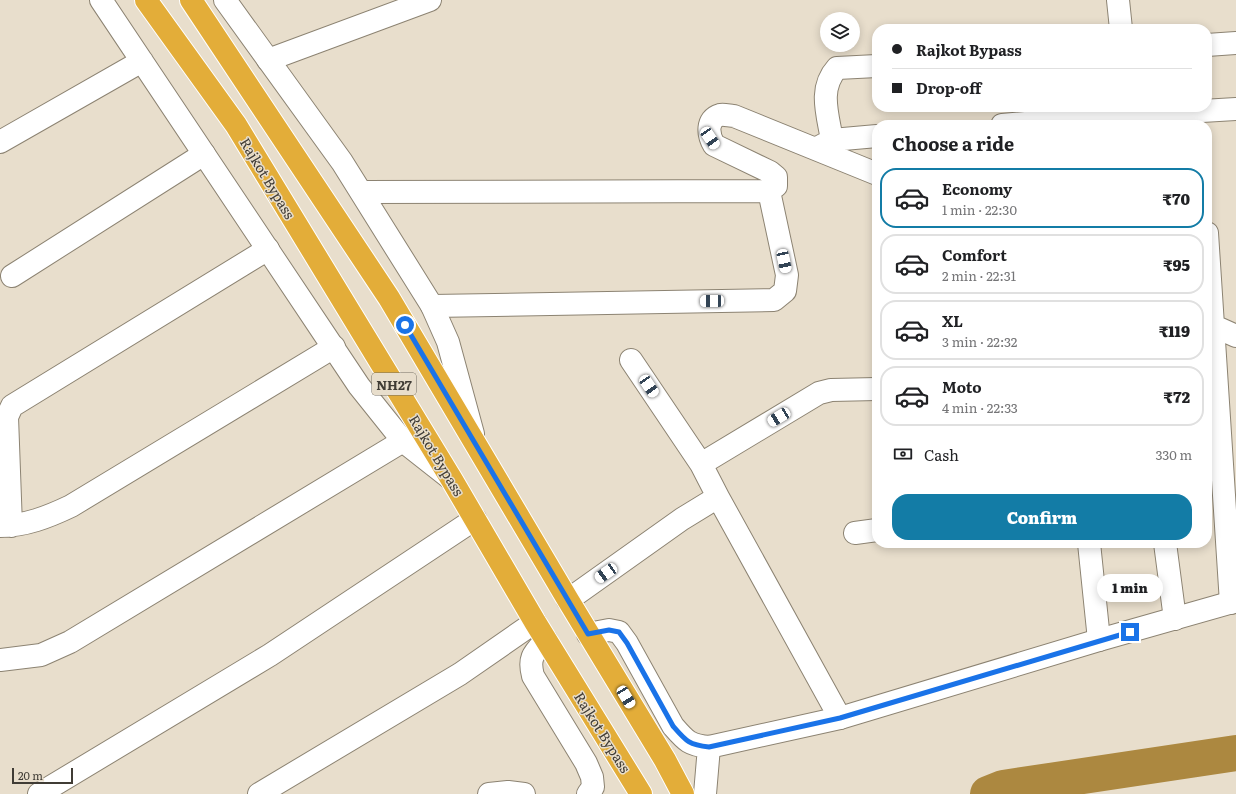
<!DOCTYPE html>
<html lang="en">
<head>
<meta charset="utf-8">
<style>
  body { margin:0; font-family:Literata,serif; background:#f2f2f2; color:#202124; height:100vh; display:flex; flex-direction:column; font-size:15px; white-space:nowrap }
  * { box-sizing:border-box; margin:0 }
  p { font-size:13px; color:#757577 }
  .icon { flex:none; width:22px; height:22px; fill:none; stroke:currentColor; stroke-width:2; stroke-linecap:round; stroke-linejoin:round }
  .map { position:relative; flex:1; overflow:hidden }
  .drawer { position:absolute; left:872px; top:120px; width:340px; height:428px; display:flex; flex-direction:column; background:#fff; border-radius:16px; box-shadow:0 2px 10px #0003 }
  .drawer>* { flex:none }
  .hud { position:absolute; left:872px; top:24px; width:340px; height:88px; border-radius:16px; box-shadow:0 2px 10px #0003; display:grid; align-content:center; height:88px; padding:0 20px; background:#fff }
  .controls { position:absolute; left:820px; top:12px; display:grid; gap:8px }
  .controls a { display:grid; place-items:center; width:40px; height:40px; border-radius:50%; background:#fff; box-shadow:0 2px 10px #0003; font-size:20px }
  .scale { position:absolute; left:12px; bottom:10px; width:61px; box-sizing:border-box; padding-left:4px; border:2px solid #403c35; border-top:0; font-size:11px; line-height:14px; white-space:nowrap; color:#403c35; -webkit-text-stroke:3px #e8decc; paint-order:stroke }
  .end { position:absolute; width:18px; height:18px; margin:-9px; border:5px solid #1a73e8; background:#fff; box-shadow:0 0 0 2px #fff }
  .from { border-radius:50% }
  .bubble { position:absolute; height:28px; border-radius:14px; background:#fff; box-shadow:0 2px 10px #0003; font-size:13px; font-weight:800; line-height:28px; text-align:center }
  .car { position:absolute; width:12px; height:24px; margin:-12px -6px; border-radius:5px; box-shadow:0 0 3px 1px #0007; background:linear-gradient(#fff 24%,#345 0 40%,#fff 0 76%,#345 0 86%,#fff 0) }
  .hud b { display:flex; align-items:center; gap:14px; height:38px; font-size:15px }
  .hud b+b { border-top:1px solid #e0e0e0 }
  .hud i { width:10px; height:10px; background:#202124 }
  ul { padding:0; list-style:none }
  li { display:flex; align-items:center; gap:12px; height:60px; margin:0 8px 6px; padding:0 12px; border:2px solid #e0e0e0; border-radius:16px }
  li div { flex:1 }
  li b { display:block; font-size:15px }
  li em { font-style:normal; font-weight:800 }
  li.active { border-color:#137ca6 }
  li>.icon { width:36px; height:36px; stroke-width:1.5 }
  h2 { padding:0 20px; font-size:18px; line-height:48px }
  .pay { display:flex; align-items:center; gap:10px; height:44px; padding:0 20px; font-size:15px }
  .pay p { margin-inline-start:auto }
  .action { display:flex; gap:8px; margin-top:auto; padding:8px 20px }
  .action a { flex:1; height:46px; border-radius:16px; background:#137ca6; color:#fff; font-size:16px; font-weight:800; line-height:46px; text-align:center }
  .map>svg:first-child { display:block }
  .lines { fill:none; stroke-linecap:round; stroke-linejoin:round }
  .river { stroke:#ac8840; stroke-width:36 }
  .street-casing { stroke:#8c8372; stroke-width:24 }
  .secondary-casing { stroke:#8c8372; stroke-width:24 }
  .highway-casing { stroke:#fff; stroke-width:24 }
  .street { stroke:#fff; stroke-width:22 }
  .secondary { stroke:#fff; stroke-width:22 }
  .highway { stroke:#e3ad39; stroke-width:22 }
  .route { stroke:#1a73e8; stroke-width:5 }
  .labels { text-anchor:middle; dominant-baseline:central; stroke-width:3; stroke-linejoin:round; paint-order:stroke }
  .shield { fill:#e8decc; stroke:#726d62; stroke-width:1 }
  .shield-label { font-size:13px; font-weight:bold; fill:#403c35 }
  .street-label { font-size:14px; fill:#403c35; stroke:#e8decc }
</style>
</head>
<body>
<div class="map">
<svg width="1236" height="794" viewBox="0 0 1236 794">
  <rect width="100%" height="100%" fill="#e8decc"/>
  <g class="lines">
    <path class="river" d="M988 794 1003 788 1236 753"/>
    <g class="street-casing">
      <path id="street" d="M1118 0 1121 29
        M1207 45 1236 43
        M268 60 430 0
        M1002 125 1129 114H1152L1236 109
        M832 140C828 115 818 89 837 68L877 66
        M819 147 832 140 877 136
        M362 192 769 191 776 186V177L770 172 714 145C708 135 706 119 720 115 724 114 730 116 734 116L877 174
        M1207 233 1231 603
        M12 276 204 154
        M432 306 774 300 785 291 787 275 769 191
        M1207 323 1236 336
        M631 360 701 464
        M718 497 701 464 819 393 831 390 877 389
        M0 526C25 526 48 517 71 506L334 347
        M11 526 7 417 12 406 268 249
        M855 533 877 530
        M1089 543 1099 640
        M1165 543 1175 619
        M568 600 682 519 718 497 840 718
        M0 660 41 655 70 642 403 441
        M39 794 270 655 475 519
        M259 794 460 674 535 622"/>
    </g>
    <g class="secondary-casing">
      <path id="secondary" d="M101 0 359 386 403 441 450 478
        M225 0 342 162 432 306 448 342 473 434
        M0 142 142 61
        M588 634 609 630 619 632 627 643 673 726C686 741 689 745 709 747L840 718 1099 640 1236 601
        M546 640C534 653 528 657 533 676L586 763 592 777 593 787 588 794
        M489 794 508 792 524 794
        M705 794 709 747"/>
    </g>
    <g class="highway-casing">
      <path id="highway" d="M146 0 236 125 452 480 535 622 641 794
        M191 0 389 298 568 600 665 760 683 794"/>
    </g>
    <use href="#street" class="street"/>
    <use href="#secondary" class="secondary"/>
    <use href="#highway" class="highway"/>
  </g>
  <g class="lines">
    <path class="route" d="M405 325 588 634 609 630 619 632 627 643 673 726C686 741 689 745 709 747L840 718 1130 632"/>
  </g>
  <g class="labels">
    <rect class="shield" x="372" y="373" width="44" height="22" rx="3"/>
    <g class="shield-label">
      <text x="394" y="384">NH27</text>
    </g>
    <g class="street-label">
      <text transform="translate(268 178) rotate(59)">Rajkot Bypass</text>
      <text transform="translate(437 455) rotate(59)">Rajkot Bypass</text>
      <text transform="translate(603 732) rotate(58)">Rajkot Bypass</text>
    </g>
  </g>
</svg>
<div class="controls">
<a><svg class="icon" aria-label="layers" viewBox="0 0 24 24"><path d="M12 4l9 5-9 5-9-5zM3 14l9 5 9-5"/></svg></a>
</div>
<div class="scale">20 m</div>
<i class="end from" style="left:405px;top:325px"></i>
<i class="end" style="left:1130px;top:632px"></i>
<div class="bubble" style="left:1097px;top:574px;width:66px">1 min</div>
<i class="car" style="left:710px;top:138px;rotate:146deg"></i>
<i class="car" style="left:784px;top:261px;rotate:168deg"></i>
<i class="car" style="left:712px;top:301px;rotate:269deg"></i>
<i class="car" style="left:649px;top:386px;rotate:146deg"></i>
<i class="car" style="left:779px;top:417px;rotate:239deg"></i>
<i class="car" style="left:606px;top:573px;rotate:235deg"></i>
<i class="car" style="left:626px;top:697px;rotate:149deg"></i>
<div class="hud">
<b><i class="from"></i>Rajkot Bypass</b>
<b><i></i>Drop-off</b>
</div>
<section class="drawer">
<h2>Choose a ride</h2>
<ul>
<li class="active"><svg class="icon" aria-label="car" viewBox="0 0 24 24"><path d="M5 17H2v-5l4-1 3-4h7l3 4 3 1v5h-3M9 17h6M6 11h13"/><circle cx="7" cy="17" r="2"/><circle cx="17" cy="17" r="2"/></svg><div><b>Economy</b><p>1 min · 22:30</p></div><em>₹70</em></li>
<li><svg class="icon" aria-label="car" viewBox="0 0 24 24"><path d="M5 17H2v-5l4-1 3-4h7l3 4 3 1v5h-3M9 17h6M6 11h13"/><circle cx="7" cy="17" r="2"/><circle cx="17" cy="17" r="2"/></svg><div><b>Comfort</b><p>2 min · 22:31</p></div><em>₹95</em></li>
<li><svg class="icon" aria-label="car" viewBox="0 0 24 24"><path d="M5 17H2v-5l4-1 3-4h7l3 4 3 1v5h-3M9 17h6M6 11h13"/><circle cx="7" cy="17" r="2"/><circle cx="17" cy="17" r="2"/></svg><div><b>XL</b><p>3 min · 22:32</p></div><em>₹119</em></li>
<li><svg class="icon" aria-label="car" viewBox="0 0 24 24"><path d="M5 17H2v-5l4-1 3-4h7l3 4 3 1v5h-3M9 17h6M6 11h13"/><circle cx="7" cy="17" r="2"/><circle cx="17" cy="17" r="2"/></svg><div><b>Moto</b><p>4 min · 22:33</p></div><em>₹72</em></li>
</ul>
<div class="pay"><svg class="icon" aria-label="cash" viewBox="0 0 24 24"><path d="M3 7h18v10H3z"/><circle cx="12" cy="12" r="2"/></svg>Cash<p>330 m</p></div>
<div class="action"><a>Confirm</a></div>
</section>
</div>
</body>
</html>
